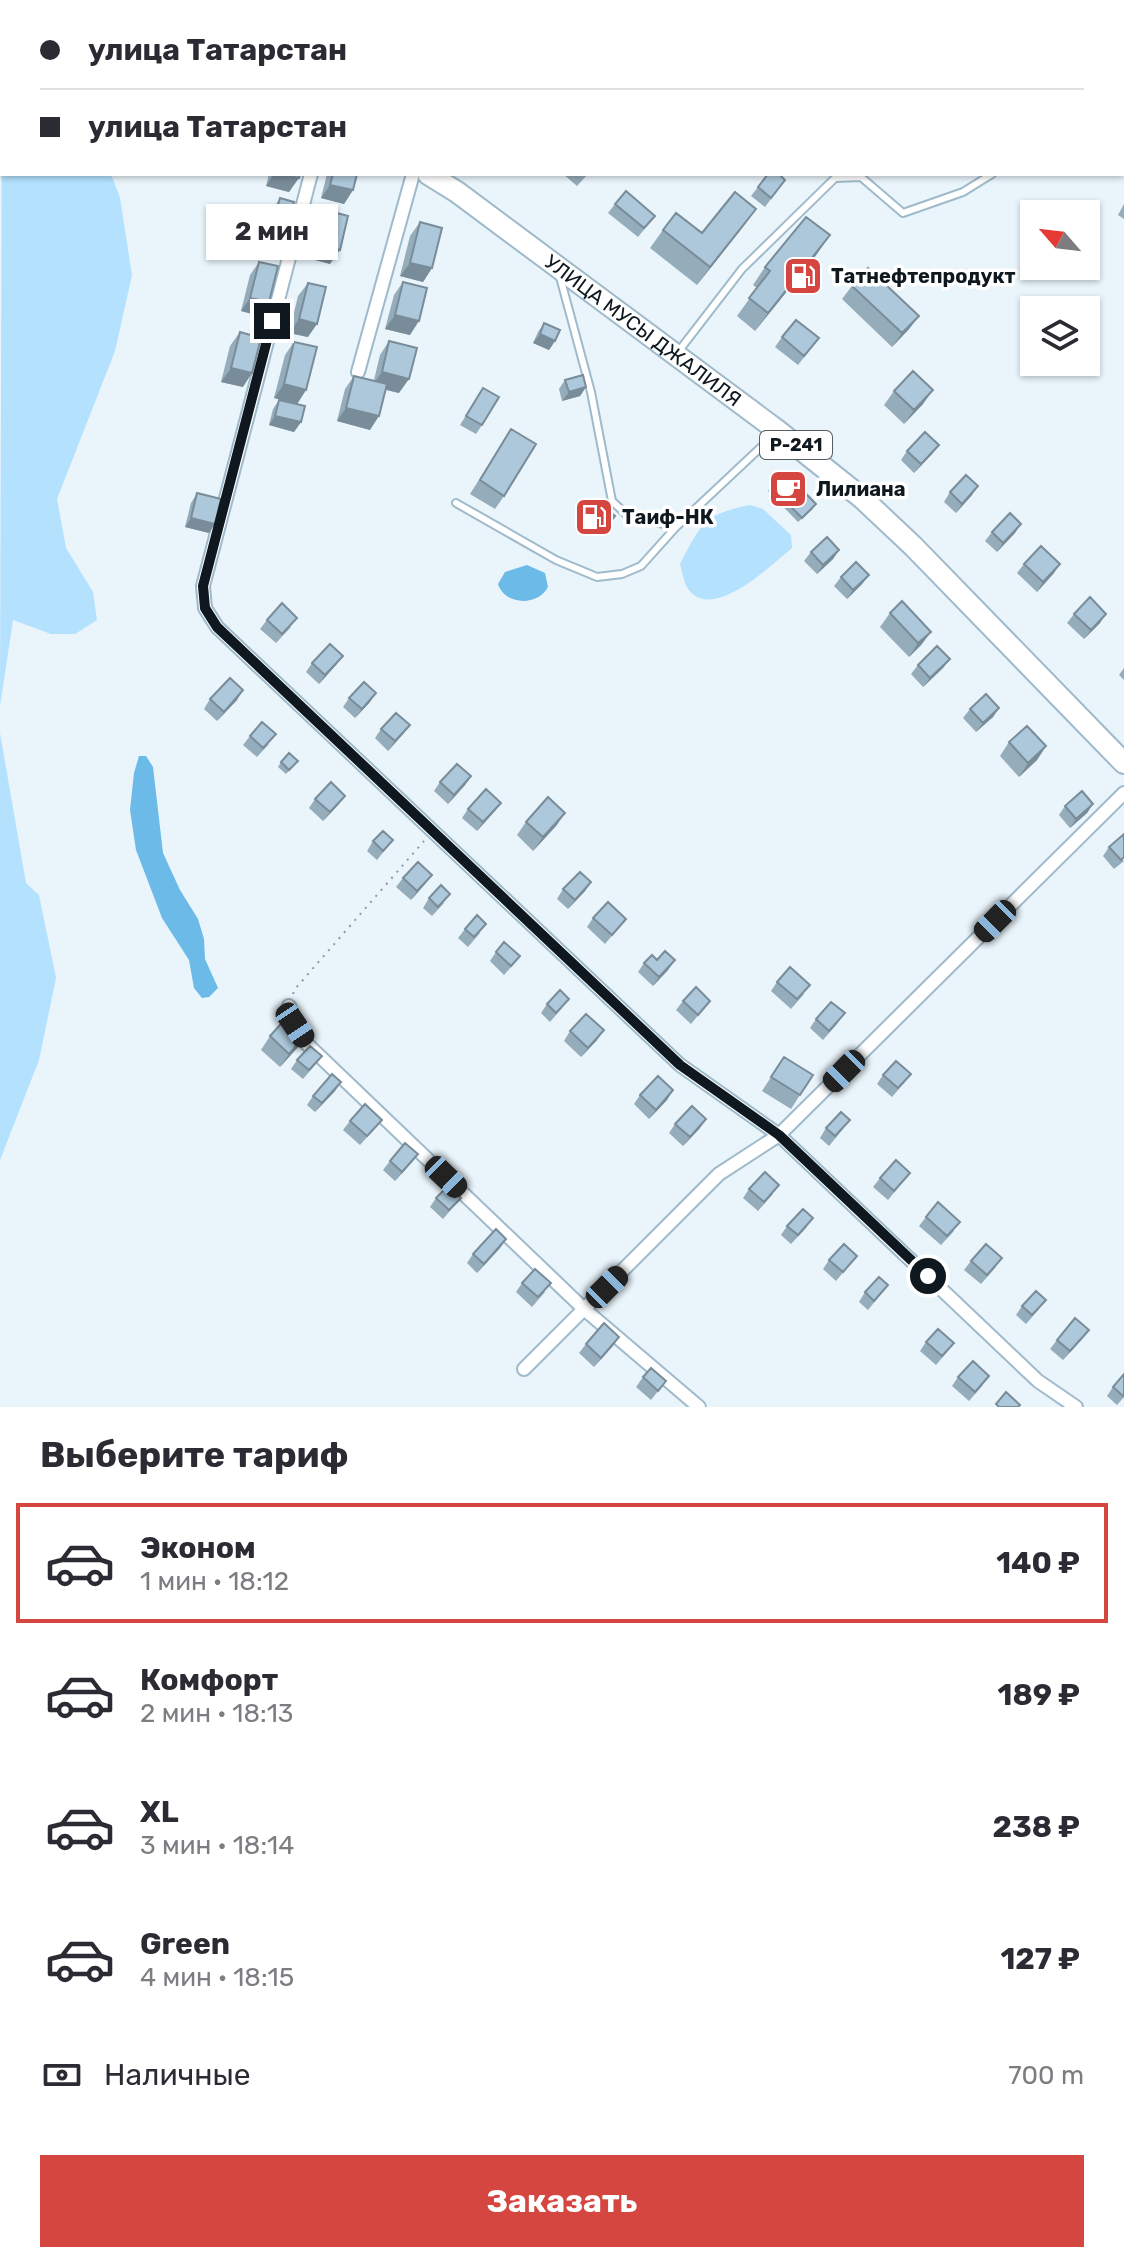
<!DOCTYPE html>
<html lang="ru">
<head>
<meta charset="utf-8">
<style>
  body { margin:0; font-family:Rubik,sans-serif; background:#f7f7f7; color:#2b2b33; height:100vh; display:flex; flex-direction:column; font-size:30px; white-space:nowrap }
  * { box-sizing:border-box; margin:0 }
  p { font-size:26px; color:#7c7c81 }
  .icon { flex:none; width:44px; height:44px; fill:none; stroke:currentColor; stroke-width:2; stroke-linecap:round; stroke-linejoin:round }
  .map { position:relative; height:1407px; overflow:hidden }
  .details { display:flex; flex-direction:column; background:#fff; flex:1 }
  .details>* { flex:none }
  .guide { position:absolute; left:0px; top:0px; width:1124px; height:176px; box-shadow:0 2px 6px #0004; display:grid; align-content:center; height:176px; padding:0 40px; background:#fff }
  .needle { width:52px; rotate:298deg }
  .buttons { position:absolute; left:1020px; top:200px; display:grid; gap:16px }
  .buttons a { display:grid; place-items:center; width:80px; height:80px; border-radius:0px; background:#fff; box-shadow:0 2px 6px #0004; font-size:40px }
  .end { position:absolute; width:36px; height:36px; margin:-18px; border:10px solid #0e181e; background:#fff; box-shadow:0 0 0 4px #fff }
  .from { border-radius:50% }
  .bubble { position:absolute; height:56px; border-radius:0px; background:#fff; box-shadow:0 2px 6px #0004; font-size:26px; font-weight:700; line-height:56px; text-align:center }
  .car { position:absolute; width:24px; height:48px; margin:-24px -12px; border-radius:10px; box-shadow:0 0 6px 2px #0007; background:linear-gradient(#222 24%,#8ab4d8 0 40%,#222 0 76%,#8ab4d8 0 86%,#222 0) }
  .guide b { display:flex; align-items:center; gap:28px; height:76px; font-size:30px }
  .guide b+b { border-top:2px solid #e1e1e2 }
  .guide i { width:20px; height:20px; background:#2b2b33 }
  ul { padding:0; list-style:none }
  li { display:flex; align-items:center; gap:24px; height:120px; margin:0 16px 12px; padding:0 24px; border:4px solid transparent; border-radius:0px }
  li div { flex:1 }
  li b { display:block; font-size:30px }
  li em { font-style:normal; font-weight:700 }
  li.active { border-color:#d54641 }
  li>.icon { width:72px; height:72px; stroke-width:1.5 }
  h2 { padding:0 40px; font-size:36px; line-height:96px }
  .pay { display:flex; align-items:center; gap:20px; height:88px; padding:0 40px; font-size:30px }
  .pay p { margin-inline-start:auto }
  .action { display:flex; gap:16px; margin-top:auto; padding:16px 40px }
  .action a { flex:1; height:92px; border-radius:0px; background:#d54641; color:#fff; font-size:32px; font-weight:700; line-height:92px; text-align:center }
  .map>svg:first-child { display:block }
  .green { fill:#b3e1fe }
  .water { fill:#6cbae8 }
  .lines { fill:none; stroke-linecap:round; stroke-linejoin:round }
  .service-casing { stroke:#9fbacb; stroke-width:10 }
  .minor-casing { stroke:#9fbacb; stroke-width:16 }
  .trunk-casing { stroke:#9fbacb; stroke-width:24 }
  .path { stroke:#8f99a0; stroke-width:2; stroke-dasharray:2 6; stroke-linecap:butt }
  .service { stroke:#fff; stroke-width:6 }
  .minor { stroke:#fff; stroke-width:12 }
  .trunk { stroke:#fff; stroke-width:20 }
  .wall { fill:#95acbb }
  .shaded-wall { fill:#798c99 }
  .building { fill:#adc8da; stroke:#798c99; stroke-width:2 }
  .route { stroke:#0e181e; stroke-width:10 }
  .labels { text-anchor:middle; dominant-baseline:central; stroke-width:7; stroke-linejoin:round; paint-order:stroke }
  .shield { fill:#fff; stroke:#565d62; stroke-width:2 }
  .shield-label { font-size:18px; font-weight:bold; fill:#0e181e }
  .poi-label { font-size:20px; font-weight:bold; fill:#0e181e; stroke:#fff; text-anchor:start }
  .street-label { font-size:20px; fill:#0e181e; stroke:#fff }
</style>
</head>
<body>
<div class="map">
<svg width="1124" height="1407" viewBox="0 0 1124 1407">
  <rect width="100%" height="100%" fill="#e9f4fb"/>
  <path class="green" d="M481 0H1089L484 2Z
    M2 87V174H111L120 198 132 275 115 351 57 499 66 548 93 592 97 620 75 634H51L13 620 0 706Z
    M750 505 763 509 791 535 792 548C772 564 713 623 688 589 684 583 682 571 680 564 701 524 704 514 750 505Z
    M0 733 26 883 39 895 56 978 39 1060 0 1160Z"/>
  <path class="water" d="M527 565 545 573 548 587C538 606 505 606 498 584L505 572Z
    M139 756H146L153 767 163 853 180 890 198 919 204 939 205 959 218 988 209 997 202 998 194 988 189 960 162 918 136 850 130 810 134 773Z"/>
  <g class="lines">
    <g class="service-casing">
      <path id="service" d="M272 0 274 2
        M560 277 591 392 612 501 628 516 676 527 775 434
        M678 352 742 269 835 178 861 177 903 213 963 192 992 174
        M456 503 556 560 597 577 622 574 641 566 676 527"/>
    </g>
    <g class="minor-casing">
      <path id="minor" d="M311 174 203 586 205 608 217 627 680 1065 779 1135 1038 1381 1076 1407
        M358 372 413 174
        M289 1006 295 1025 308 1045 584 1309 699 1407
        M524 1369 719 1174 779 1135 1124 793"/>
    </g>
    <g class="trunk-casing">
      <g id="trunk">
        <path d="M0 40H2"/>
        <path id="s1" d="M428 174 457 192 778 431 862 498 913 546 1124 763"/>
      </g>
    </g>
    <path class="path" d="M1101 2V0
      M293 994 295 989 424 841"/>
    <use href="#service" class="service"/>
    <use href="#minor" class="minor"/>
    <use href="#trunk" class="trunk"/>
  </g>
  <path class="wall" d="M171 0H210L208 2H170Z
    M269 174H300L289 192 266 186Z
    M327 174H357L353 190 344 204 321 198Z
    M563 174H588L577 186Z
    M785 180 765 207 751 196 758 187Z
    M280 198 275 253 254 248 259 228 268 214 269 215Z
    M615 204 655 216 638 237 608 213Z
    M1124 204V219L1118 215Z
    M756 209 697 285 650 248 663 230 702 233Z
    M326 210 330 264 308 258 316 224Z
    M420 222 432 268 423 282 400 276 410 236Z
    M817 254 755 331 737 316 757 288 753 285 765 267Z
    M259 262 269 302 260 316 241 311 250 275Z
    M403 282 410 335 385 329 394 295Z
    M308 283V337L289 333 298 296Z
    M852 286 919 316 909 329 892 347 842 299Z
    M544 323 555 341 549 350 533 343 538 332Z
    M240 332 243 387 221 382 230 346Z
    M782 337 819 338 798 365 775 347Z
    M389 341 399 393 386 390 370 430 337 421 345 389 354 376 374 380 380 355Z
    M294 342 306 390 297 404 274 398 285 355Z
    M565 380 586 387 580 396 562 401 559 389Z
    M483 388 482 425 476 434 460 425Z
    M894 391 923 404 904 424 884 405Z
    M279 400 301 422 294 432 269 425 273 409Z
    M511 429 504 496 495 509 470 494Z
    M939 445 932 454 914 473 901 460 907 451Z
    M771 486 813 509 798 522 768 491Z
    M950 492 972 495 956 513 944 502Z
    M197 493 209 533 185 527 191 503Z
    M597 503 615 516 604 531 587 518Z
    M992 532 1015 533 997 552 985 541Z
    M839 550 833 559 817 574 804 561 811 552Z
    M1024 564 1054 573 1037 592 1017 573Z
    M869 575 862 584 847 599 834 586 841 577Z
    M890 613 931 632 921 645 909 657 880 627Z
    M1074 614 1100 623 1084 639 1067 623Z
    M267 620 291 627 276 643 260 629Z
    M950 659 943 668 923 687 911 674 918 665Z
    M312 663 336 665 319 684 306 672Z
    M1124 668V680L1119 675Z
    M349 698 370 702 355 718 343 707Z
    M210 699 237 700 217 721 204 709Z
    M999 708 993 717 976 732 963 718 970 709Z
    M410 725 403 734 388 751 375 738 381 729Z
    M250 736 269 744 257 757 243 745Z
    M1009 742 1046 746 1037 760 1019 777 1000 756Z
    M298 761 286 774 278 767 281 762Z
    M471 776 465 785 448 804 434 791 440 782Z
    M345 796 338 805 323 821 309 808 315 799Z
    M501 803 494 812 477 831 462 818 468 809Z
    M1093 804 1087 813 1070 828 1059 815 1065 806Z
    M565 813 556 826 533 851 517 835 526 822Z
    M393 840 377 860 367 851 373 841Z
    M1109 847 1124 861 1114 869 1103 856Z
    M403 878 425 884 411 900 396 887Z
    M591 882 585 891 568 909 557 899 563 889Z
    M429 898 444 903 432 916 423 908Z
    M593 918 626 919 605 944 587 927Z
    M465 929 480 933 468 947 458 938Z
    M496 952 513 965 504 975 490 961Z
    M644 963 668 970 653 986 638 972Z
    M777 982 804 994 791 1009 771 991Z
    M683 1001H710L691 1024 676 1010Z
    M547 1004 562 1008 550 1022 541 1013Z
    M816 1019 838 1023 823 1040 810 1028Z
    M570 1031 597 1040 581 1057 564 1041Z
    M307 1034 298 1047 280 1067 261 1050 270 1036Z
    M784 1057 800 1095 791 1109 762 1091Z
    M297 1060 315 1065 303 1079 291 1069Z
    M883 1075 904 1083 892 1097 877 1084Z
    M341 1082 335 1091 315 1112 307 1105 313 1096Z
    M673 1090 667 1100 649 1119 634 1104 640 1095Z
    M382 1120 360 1145 343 1130 350 1121Z
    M675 1124 700 1128 683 1146 669 1133Z
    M826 1128 843 1129 829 1146 820 1138Z
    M390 1161 411 1163 395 1181 383 1170Z
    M910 1173 888 1200 873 1187 880 1178Z
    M749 1189 773 1194 758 1211 743 1198Z
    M436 1198H461L443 1219 430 1207Z
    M926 1217 954 1231 941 1245 919 1226Z
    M787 1226 807 1227 791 1244 781 1235Z
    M506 1239 500 1248 477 1273 467 1263 473 1254Z
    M857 1256 836 1281 823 1269 829 1260Z
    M971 1261 996 1267 981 1284 964 1270Z
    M522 1283 545 1292 532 1307 516 1292Z
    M865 1292 881 1294 868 1310 859 1302Z
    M1022 1306 1039 1309 1026 1324 1016 1315Z
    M1089 1330 1063 1360 1050 1349 1057 1340Z
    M619 1337 594 1367 579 1353 586 1344Z
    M926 1342 947 1352 936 1365 920 1351Z
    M643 1377 666 1381 651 1400 636 1387Z
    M958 1377 983 1385 969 1401 952 1386Z
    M1113 1387 1124 1397 1117 1405 1107 1396Z"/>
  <path class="shaded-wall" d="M274 174H282L299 178 289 192 266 186Z
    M330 185 353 190 344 204 321 198Z
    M756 209 743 227 697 285 710 267Z
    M263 234 284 239 275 253 254 248Z
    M830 235 817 254 755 331 768 313Z
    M317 245 340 250 330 264 308 258Z
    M410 263 432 268 423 282 400 276Z
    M250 298 269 302 260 316 241 311Z
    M395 315 419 321 410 335 385 329Z
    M919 316 909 329 892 347 902 333Z
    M299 319 317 324 308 337 289 333Z
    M540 334 555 341 549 350 533 343Z
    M231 368 252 373 243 387 221 382Z
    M382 372 409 379 399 393 372 386Z
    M284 384 306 390 297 404 274 398Z
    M586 387 580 396 562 401 569 392Z
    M933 390 923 404 904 424 914 410Z
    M346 408 379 416 370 430 337 421Z
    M275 416 301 422 294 432 269 425Z
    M939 445 932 454 914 473 921 464Z
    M978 486 972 495 956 513 962 504Z
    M191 518 215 524 209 533 185 527Z
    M1021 524 1015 533 997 552 1003 543Z
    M839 550 833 559 817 574 823 565Z
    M1060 564 1054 573 1037 592 1043 582Z
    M869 575 862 584 847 599 853 590Z
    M1106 614 1100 623 1084 639 1091 630Z
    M931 632 921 645 909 657 918 643Z
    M343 656 336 665 319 684 325 675Z
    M950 659 943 668 923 687 930 678Z
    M243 690 237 700 217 721 224 712Z
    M376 693 370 702 355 718 362 709Z
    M999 708 993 717 976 732 983 723Z
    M410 725 403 734 388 751 395 741Z
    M1046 746 1037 760 1019 777 1028 763Z
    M471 776 465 785 448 804 454 795Z
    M345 796 338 805 323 821 330 812Z
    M501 803 494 812 477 831 483 822Z
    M1093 804 1087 813 1070 828 1076 819Z
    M565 813 556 826 533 851 543 837Z
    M432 875 425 884 411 900 417 891Z
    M591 882 585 891 568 909 575 900Z
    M675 960 668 970 653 986 659 977Z
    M604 1030 597 1040 581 1057 588 1048Z
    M307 1034 298 1047 280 1067 289 1054Z
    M341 1082 335 1091 315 1112 322 1103Z
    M673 1090 667 1100 649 1119 656 1110Z
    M706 1119 700 1128 683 1146 690 1137Z
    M418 1154 411 1163 395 1181 402 1172Z
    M506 1239 500 1248 477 1273 484 1264Z
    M1089 1330 1082 1339 1063 1360 1070 1351Z
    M619 1337 613 1346 594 1367 601 1358Z"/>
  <path class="building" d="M282 174H300L299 178Z
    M333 174H357L353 190 330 185Z
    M768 174H779L785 180 771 198 758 187Z
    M626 191 655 216 644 228 615 204Z
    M735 192 756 209 710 267 663 230 676 213 702 233Z
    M280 198 294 202 284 239 263 234 268 214 275 216Z
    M326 210 348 216 340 250 317 245Z
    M806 217 830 235 768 313 749 298 770 271 765 267Z
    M420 222 442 228 432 268 410 263Z
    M259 262 278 266 269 302 250 298Z
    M868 268 919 316 902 333 852 286Z
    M403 282 427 288 419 321 395 315Z
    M308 283 326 287 317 324 299 319Z
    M796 320 819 338 804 356 782 337Z
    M544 323 560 330 555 341 540 334Z
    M240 332 261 338 252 373 231 368Z
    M389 341 417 348 409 379 382 372Z
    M294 342 317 347 306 390 284 384Z
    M913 371 933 390 914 410 894 391Z
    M583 375 586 387 569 392 565 380Z
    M354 376 387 384 379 416 346 408Z
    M483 388 499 397 482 425 466 416Z
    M279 400 305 406 301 422 275 416Z
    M511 429 536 444 504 496 480 480Z
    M925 432 939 445 921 464 907 451Z
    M785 472 816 504 802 518 771 486Z
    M966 475 978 486 962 504 950 492Z
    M197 493 221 499 215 524 191 518Z
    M597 503 615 516 607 526 590 513Z
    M1010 513 1021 524 1003 543 992 532Z
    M827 537 839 550 823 565 811 552Z
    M1041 546 1060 564 1043 582 1024 564Z
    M856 562 869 575 853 590 841 577Z
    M1090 597 1106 614 1091 630 1074 614Z
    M902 601 931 632 918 643 890 613Z
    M282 603 297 618 282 634 267 620Z
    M330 644 343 656 325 675 312 663Z
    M937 646 950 659 930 678 918 665Z
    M230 678 243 690 224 712 210 699Z
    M364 682 376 693 362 709 349 698Z
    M986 694 999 708 983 723 970 709Z
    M396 713 410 725 395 741 381 729Z
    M262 722 276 734 263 748 250 736Z
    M1027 726 1046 746 1028 763 1009 742Z
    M289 753 298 761 289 770 281 762Z
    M457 764 471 776 454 795 440 782Z
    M331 782 345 796 330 812 315 799Z
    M486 789 501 803 483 822 468 809Z
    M1082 791 1093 804 1076 819 1065 806Z
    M548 797 565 813 543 837 526 822Z
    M383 831 393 840 383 851 373 841Z
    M1124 834V857L1121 860 1109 847Z
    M418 862 432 875 417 891 403 878Z
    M580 872 591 882 575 900 563 889Z
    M441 885 450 894 438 907 429 898Z
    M608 902 626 919 612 935 593 918Z
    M477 915 486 924 474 937 465 929Z
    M504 942 520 956 511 966 496 952Z
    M665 951 675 960 659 977 644 963 652 955 657 960Z
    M790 967 810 985 797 999 777 982Z
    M696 987 710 1001 698 1015 683 1001Z
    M560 990 569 999 556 1013 547 1004Z
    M831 1002 845 1013 829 1031 816 1019Z
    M586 1014 604 1030 588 1048 570 1031Z
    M288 1016 307 1034 289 1054 270 1036Z
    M310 1046 322 1056 309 1070 297 1060Z
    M784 1057 813 1075 800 1095 771 1077Z
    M896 1061 911 1074 898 1088 883 1075Z
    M332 1074 341 1082 322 1103 313 1096Z
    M658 1076 673 1090 656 1110 640 1095Z
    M365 1104 382 1120 367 1136 350 1121Z
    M692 1106 706 1119 690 1137 675 1124Z
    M841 1112 850 1120 835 1136 826 1128Z
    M405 1143 418 1154 402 1172 390 1161Z
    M896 1160 910 1173 894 1191 880 1178Z
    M765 1172 779 1185 764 1202 749 1189Z
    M448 1186 461 1198 449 1210 436 1198Z
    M938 1202 960 1222 947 1236 926 1217Z
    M803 1209 813 1218 798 1235 787 1226Z
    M496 1229 506 1239 484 1264 473 1254Z
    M844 1244 857 1256 843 1272 829 1260Z
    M986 1244 1002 1258 987 1275 971 1261Z
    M535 1269 551 1283 538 1297 522 1283Z
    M879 1277 888 1285 874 1301 865 1292Z
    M1036 1291 1046 1300 1032 1315 1022 1306Z
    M1075 1318 1089 1330 1070 1351 1057 1340Z
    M604 1323 619 1337 601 1358 586 1344Z
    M938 1329 954 1343 942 1356 926 1342Z
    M973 1361 989 1376 975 1392 958 1377Z
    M651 1368 666 1381 658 1391 643 1377Z
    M1124 1374V1395L1123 1396 1113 1387Z
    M1006 1392 1020 1405 1018 1407H999L996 1404Z"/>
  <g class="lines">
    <path class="route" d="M272 321 203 586 205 608 217 627 680 1065 779 1135 928 1276"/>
  </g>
  <defs>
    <g id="fuel-square" transform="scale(2)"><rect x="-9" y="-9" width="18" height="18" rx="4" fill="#d54641" stroke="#fff"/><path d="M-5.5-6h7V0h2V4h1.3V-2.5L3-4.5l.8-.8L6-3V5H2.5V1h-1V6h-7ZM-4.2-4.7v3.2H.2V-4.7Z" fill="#fff"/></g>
    <g id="cafe-square" transform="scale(2)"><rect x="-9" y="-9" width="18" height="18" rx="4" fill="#d54641" stroke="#fff"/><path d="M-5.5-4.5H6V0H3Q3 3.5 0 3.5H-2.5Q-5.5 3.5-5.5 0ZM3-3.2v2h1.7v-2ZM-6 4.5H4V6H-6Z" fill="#fff"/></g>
  </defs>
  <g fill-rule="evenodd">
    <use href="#fuel-square" x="803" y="276"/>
    <use href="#cafe-square" x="788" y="489"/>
    <use href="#fuel-square" x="594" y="517"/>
  </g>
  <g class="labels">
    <rect class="shield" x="760" y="431" width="72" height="28" rx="6"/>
    <g class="shield-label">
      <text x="796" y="445">Р-241</text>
    </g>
    <g class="poi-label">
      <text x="831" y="276">Татнефтепродукт</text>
      <text x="816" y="489">Лилиана</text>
      <text x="622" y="517">Таиф-НК</text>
    </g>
    <g class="street-label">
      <text stroke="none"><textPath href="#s1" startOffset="266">УЛИЦА МУСЫ ДЖАЛИЛЯ</textPath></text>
    </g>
  </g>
</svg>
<div class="buttons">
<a><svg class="needle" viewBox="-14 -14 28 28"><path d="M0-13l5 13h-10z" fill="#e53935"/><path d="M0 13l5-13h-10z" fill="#7c7c81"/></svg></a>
<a><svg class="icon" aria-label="layers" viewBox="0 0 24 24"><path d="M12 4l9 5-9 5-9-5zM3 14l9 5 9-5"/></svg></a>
</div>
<i class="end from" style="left:928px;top:1276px"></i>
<i class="end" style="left:272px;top:321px"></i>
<div class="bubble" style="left:206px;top:204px;width:132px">2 мин</div>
<i class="car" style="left:995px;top:921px;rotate:225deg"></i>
<i class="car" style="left:295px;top:1025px;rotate:146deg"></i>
<i class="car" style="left:844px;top:1071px;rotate:225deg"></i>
<i class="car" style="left:446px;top:1177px;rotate:134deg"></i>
<i class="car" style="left:607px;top:1287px;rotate:45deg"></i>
<div class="guide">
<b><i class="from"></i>улица Татарстан</b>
<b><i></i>улица Татарстан</b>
</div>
</div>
<section class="details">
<h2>Выберите тариф</h2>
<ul>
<li class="active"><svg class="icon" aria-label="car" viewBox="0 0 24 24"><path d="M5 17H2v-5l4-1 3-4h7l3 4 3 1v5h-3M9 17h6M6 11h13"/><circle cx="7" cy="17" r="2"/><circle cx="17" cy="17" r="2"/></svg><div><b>Эконом</b><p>1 мин · 18:12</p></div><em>140 ₽</em></li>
<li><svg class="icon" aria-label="car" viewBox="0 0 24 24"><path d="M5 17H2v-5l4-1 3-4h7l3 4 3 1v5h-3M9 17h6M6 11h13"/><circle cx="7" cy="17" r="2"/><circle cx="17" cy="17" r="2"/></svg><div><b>Комфорт</b><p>2 мин · 18:13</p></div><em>189 ₽</em></li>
<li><svg class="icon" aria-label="car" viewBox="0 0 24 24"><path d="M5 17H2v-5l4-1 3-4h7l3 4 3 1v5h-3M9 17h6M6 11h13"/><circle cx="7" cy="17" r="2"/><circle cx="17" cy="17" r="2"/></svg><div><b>XL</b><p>3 мин · 18:14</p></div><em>238 ₽</em></li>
<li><svg class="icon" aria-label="car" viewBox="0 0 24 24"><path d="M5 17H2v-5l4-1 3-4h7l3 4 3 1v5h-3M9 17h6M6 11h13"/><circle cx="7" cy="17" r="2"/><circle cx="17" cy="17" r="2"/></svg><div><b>Green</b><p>4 мин · 18:15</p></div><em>127 ₽</em></li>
</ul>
<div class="pay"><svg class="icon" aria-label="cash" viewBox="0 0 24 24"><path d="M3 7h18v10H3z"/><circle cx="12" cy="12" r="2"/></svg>Наличные<p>700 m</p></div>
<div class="action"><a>Заказать</a></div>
</section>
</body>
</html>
